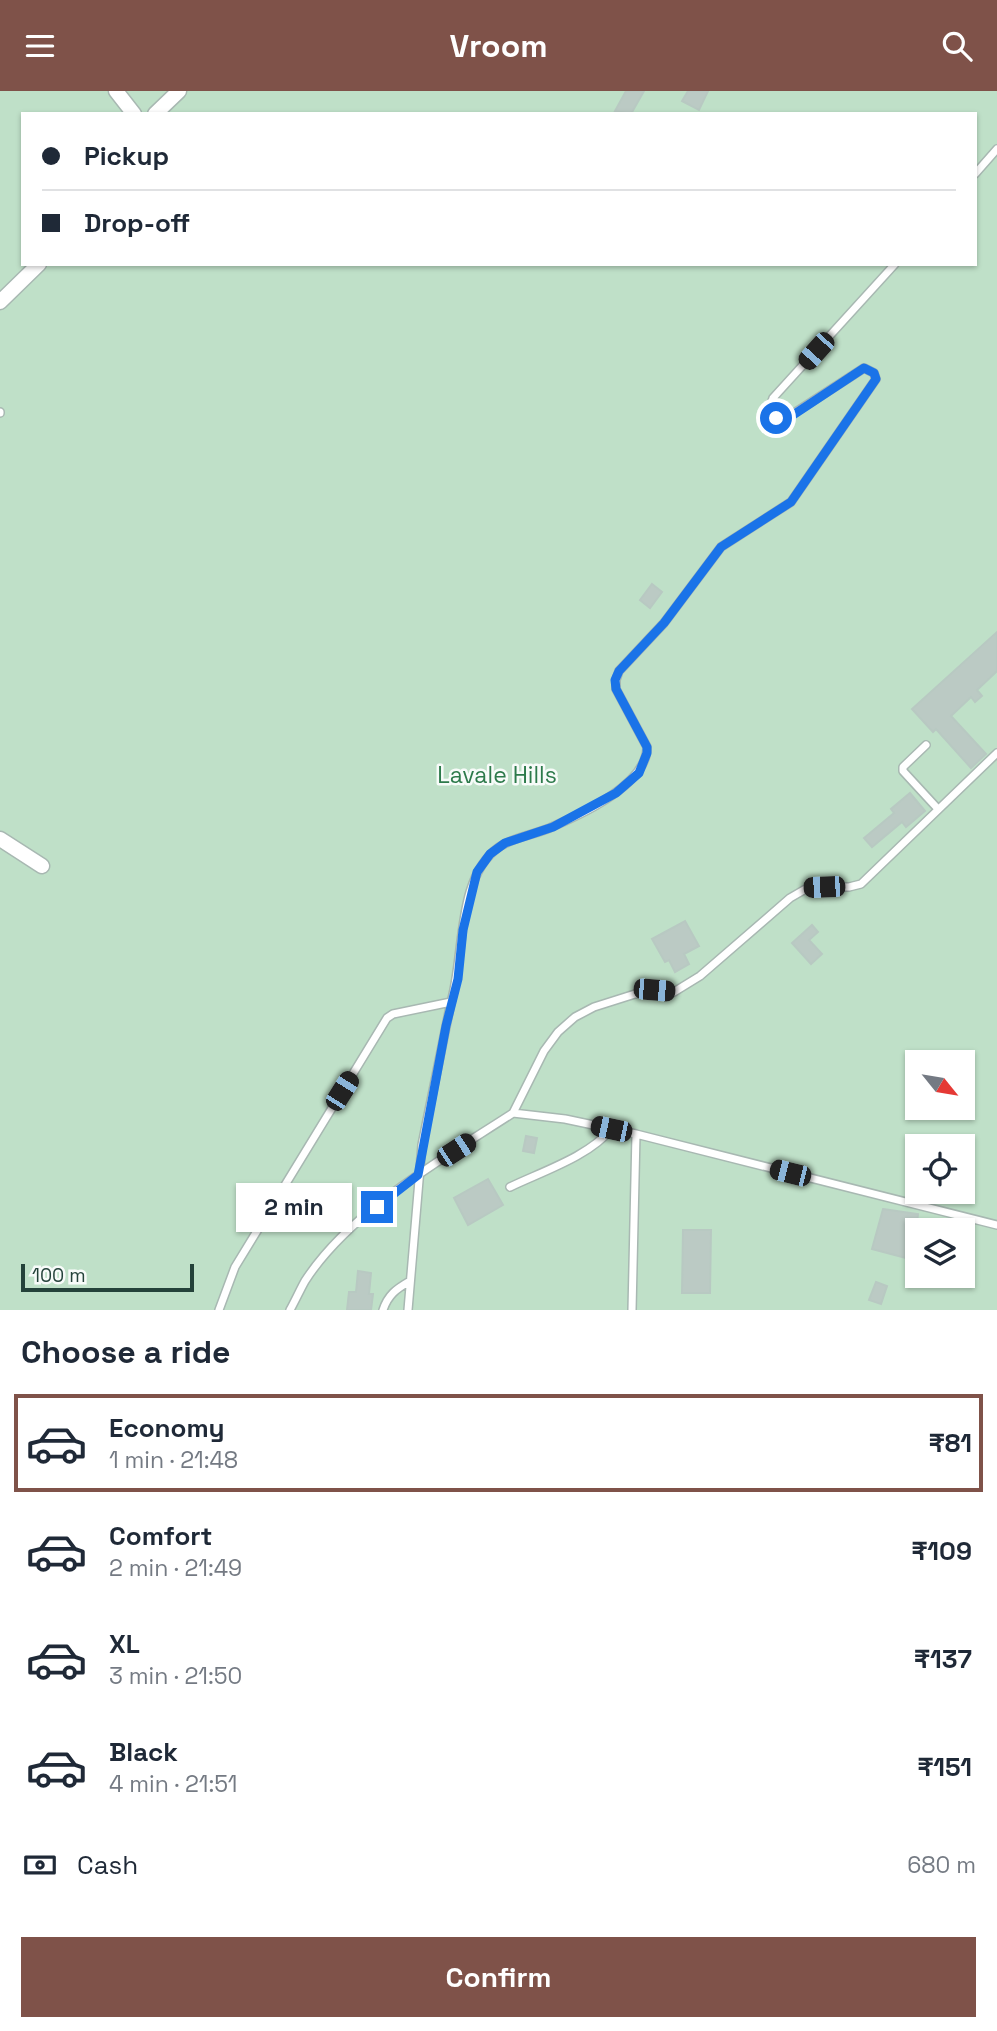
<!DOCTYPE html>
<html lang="en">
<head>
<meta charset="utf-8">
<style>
  body { margin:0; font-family:"Space Grotesk",sans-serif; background:#f6f6f7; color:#1f2937; height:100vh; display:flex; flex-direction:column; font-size:26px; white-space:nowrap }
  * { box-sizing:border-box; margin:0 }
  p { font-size:23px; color:#747a83 }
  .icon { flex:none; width:38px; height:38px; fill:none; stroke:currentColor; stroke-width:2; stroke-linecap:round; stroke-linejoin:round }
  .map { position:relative; height:1219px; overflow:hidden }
  .sheet { display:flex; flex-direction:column; background:#fff; flex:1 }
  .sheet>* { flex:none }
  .hud { position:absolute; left:21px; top:21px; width:956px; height:154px; border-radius:0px; box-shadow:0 2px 5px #0004; display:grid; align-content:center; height:154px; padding:0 21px; background:#fff }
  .needle { width:46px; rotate:120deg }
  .fabs { position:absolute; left:905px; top:959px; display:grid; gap:14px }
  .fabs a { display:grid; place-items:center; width:70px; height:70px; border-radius:0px; background:#fff; box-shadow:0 2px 5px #0004; font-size:35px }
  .scale { position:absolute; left:21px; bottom:18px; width:173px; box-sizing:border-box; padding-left:7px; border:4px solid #24423a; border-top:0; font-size:19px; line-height:24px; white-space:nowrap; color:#24423a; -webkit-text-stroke:5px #f7fbf9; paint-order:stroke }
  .end { position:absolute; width:32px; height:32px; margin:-16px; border:9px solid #1a73e8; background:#fff; box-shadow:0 0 0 4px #fff }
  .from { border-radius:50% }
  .bubble { position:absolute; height:49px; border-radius:0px; background:#fff; box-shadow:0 2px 5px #0004; font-size:23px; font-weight:700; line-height:49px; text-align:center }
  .car { position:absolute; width:21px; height:42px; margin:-21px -10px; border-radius:9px; box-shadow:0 0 5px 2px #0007; background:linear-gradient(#222 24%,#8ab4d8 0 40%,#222 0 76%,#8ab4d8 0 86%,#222 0) }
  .hud b { display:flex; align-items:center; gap:24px; height:66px; font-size:26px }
  .hud b+b { border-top:2px solid #e0e1e3 }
  .hud i { width:18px; height:18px; background:#1f2937 }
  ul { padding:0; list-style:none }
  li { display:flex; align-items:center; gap:21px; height:98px; margin:0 14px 10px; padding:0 7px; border:4px solid transparent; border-radius:0px }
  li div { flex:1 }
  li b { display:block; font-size:26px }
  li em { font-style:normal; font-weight:700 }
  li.current { border-color:#7f5249 }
  li>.icon { width:63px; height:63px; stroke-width:1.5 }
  h2 { padding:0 21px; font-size:32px; line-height:84px }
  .pay { display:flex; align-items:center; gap:18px; height:77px; padding:0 21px; font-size:26px }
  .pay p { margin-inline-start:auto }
  .primary-button { display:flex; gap:14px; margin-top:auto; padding:14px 21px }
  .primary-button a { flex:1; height:80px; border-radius:0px; background:#7f5249; color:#fff; font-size:28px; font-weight:700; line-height:80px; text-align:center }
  header { display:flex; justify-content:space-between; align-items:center; height:91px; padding:0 21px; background:#7f5249; color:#fff; font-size:32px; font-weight:700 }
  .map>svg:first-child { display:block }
  .green { fill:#bfe0c8; fill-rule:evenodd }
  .building { fill:#bbcac4; stroke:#b8c9c2; stroke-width:2 }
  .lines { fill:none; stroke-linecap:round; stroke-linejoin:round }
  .service-casing { stroke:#a8b8b2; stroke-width:10 }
  .minor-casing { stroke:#a8b8b2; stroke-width:17 }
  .service { stroke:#fff; stroke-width:7 }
  .minor { stroke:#fff; stroke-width:14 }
  .route { stroke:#1a73e8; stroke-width:9 }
  .labels { text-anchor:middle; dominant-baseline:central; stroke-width:5; stroke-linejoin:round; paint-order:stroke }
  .park-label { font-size:23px; fill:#2d7a4b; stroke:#f7fbf9 }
</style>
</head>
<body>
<header><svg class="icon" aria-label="menu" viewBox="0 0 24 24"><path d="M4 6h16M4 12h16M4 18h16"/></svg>Vroom<svg class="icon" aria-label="search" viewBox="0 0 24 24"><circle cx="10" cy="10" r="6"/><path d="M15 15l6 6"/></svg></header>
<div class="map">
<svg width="997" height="1219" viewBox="0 0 997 1219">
  <rect width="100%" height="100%" fill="#e6efeb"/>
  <path class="green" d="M0 0H997V1219H0ZM23 23H975V173H23ZM917 971H962V1017H917ZM917 1055H962V1101H917ZM917 1139H962V1185H917Z"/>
  <path class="building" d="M626 0H644L631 23 615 20Z
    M688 0H708L699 19 682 10Z
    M652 493 662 501 650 517 640 509Z
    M997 541V580L977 599 982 605 975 611 971 606 951 625 986 663 971 677 936 638 933 641 912 618Z
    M910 702 925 720 906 736 902 731 872 756 864 747 894 722 891 718Z
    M685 830 699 855 684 863 689 873 675 881 669 869 665 871 652 848Z
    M812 834 818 841 809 849 822 863 811 873 792 852Z
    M526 1045 537 1047 534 1062 523 1060Z
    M488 1088 503 1114 468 1134 454 1107Z
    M883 1118 918 1123 915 1148 917 1149V1170L872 1158Z
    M683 1139H711L710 1202H682Z
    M358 1180 371 1182 369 1203H373L371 1219H347L349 1201H356Z
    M876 1191 887 1195 881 1213 869 1209Z"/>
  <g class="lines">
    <g class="service-casing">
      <path id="service" d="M975 83 997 58
        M0 321V322
        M926 654 903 676V680L938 718
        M513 1022 544 960 558 941 575 926 594 916 635 903 654 899 674 901 700 885 790 807 809 796H849L861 793 997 662
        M510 1096C541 1081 590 1065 611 1038
        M219 1219 235 1176 387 927 393 923 451 911
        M290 1219C295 1210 300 1199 305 1190 350 1120 444 1067 513 1022L565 1028 636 1043
        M383 1219C388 1204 396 1198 410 1190
        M408 1219 422 1054 451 911C465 865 456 786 499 756 515 745 536 744 554 735 584 722 647 693 647 656L616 598V589L619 580 664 532 721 456 791 411 876 288 874 282 864 277 782 330 776 327 769 319 773 307 895 173
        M632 1219 636 1043 997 1134"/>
    </g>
    <g class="minor-casing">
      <path id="minor" d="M116 0 134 23
        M155 23 179 0
        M0 211 39 173
        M0 748 42 775"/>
    </g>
    <use href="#service" class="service"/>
    <use href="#minor" class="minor"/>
  </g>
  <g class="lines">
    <path class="route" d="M377 1116 418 1084 446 935 458 888 463 839 477 781 490 763 505 752 553 736 616 702 639 682 647 662V656L616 598 615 589 619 580 664 532 721 456 791 411 876 288 874 282 864 277 790 326 782 330 776 327"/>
  </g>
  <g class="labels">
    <g class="park-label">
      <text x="497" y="684">Lavale Hills</text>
    </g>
  </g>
</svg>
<div class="fabs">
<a><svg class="needle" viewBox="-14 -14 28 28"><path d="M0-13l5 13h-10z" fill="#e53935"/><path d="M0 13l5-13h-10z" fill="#747a83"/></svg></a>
<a><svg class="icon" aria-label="locate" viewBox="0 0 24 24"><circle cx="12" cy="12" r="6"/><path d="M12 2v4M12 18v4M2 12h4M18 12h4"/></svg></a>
<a><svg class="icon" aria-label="layers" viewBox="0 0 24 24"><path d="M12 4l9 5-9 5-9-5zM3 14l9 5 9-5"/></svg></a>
</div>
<div class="scale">100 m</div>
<i class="end from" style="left:776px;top:327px"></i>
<i class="end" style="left:377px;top:1116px"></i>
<div class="bubble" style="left:236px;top:1092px;width:116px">2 min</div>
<i class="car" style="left:816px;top:260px;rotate:222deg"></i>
<i class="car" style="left:824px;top:796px;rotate:268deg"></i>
<i class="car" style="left:654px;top:899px;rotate:95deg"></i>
<i class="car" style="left:342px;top:1000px;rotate:32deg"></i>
<i class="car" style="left:611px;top:1038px;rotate:282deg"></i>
<i class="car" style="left:456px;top:1059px;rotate:57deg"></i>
<i class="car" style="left:790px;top:1082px;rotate:284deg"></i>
<div class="hud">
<b><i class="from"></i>Pickup</b>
<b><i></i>Drop-off</b>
</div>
</div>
<section class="sheet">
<h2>Choose a ride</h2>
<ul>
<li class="current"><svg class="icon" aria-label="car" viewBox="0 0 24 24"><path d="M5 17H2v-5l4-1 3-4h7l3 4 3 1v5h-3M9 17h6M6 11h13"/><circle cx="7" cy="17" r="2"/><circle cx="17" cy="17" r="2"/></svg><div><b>Economy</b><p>1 min · 21:48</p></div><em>₹81</em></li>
<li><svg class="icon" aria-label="car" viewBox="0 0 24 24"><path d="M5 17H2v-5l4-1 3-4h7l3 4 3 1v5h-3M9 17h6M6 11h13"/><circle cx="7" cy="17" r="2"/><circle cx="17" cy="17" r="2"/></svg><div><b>Comfort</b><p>2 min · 21:49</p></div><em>₹109</em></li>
<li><svg class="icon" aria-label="car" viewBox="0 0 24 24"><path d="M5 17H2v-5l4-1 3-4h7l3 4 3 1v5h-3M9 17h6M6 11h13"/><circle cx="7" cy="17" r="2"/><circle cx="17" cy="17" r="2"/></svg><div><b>XL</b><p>3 min · 21:50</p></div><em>₹137</em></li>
<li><svg class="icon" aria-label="car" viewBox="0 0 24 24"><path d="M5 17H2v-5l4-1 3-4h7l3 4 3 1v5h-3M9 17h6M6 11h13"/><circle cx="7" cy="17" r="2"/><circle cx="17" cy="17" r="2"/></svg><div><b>Black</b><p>4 min · 21:51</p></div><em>₹151</em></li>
</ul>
<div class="pay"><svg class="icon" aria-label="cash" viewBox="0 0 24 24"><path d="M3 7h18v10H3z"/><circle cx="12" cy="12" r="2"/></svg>Cash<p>680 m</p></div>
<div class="primary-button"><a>Confirm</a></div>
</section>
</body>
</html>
